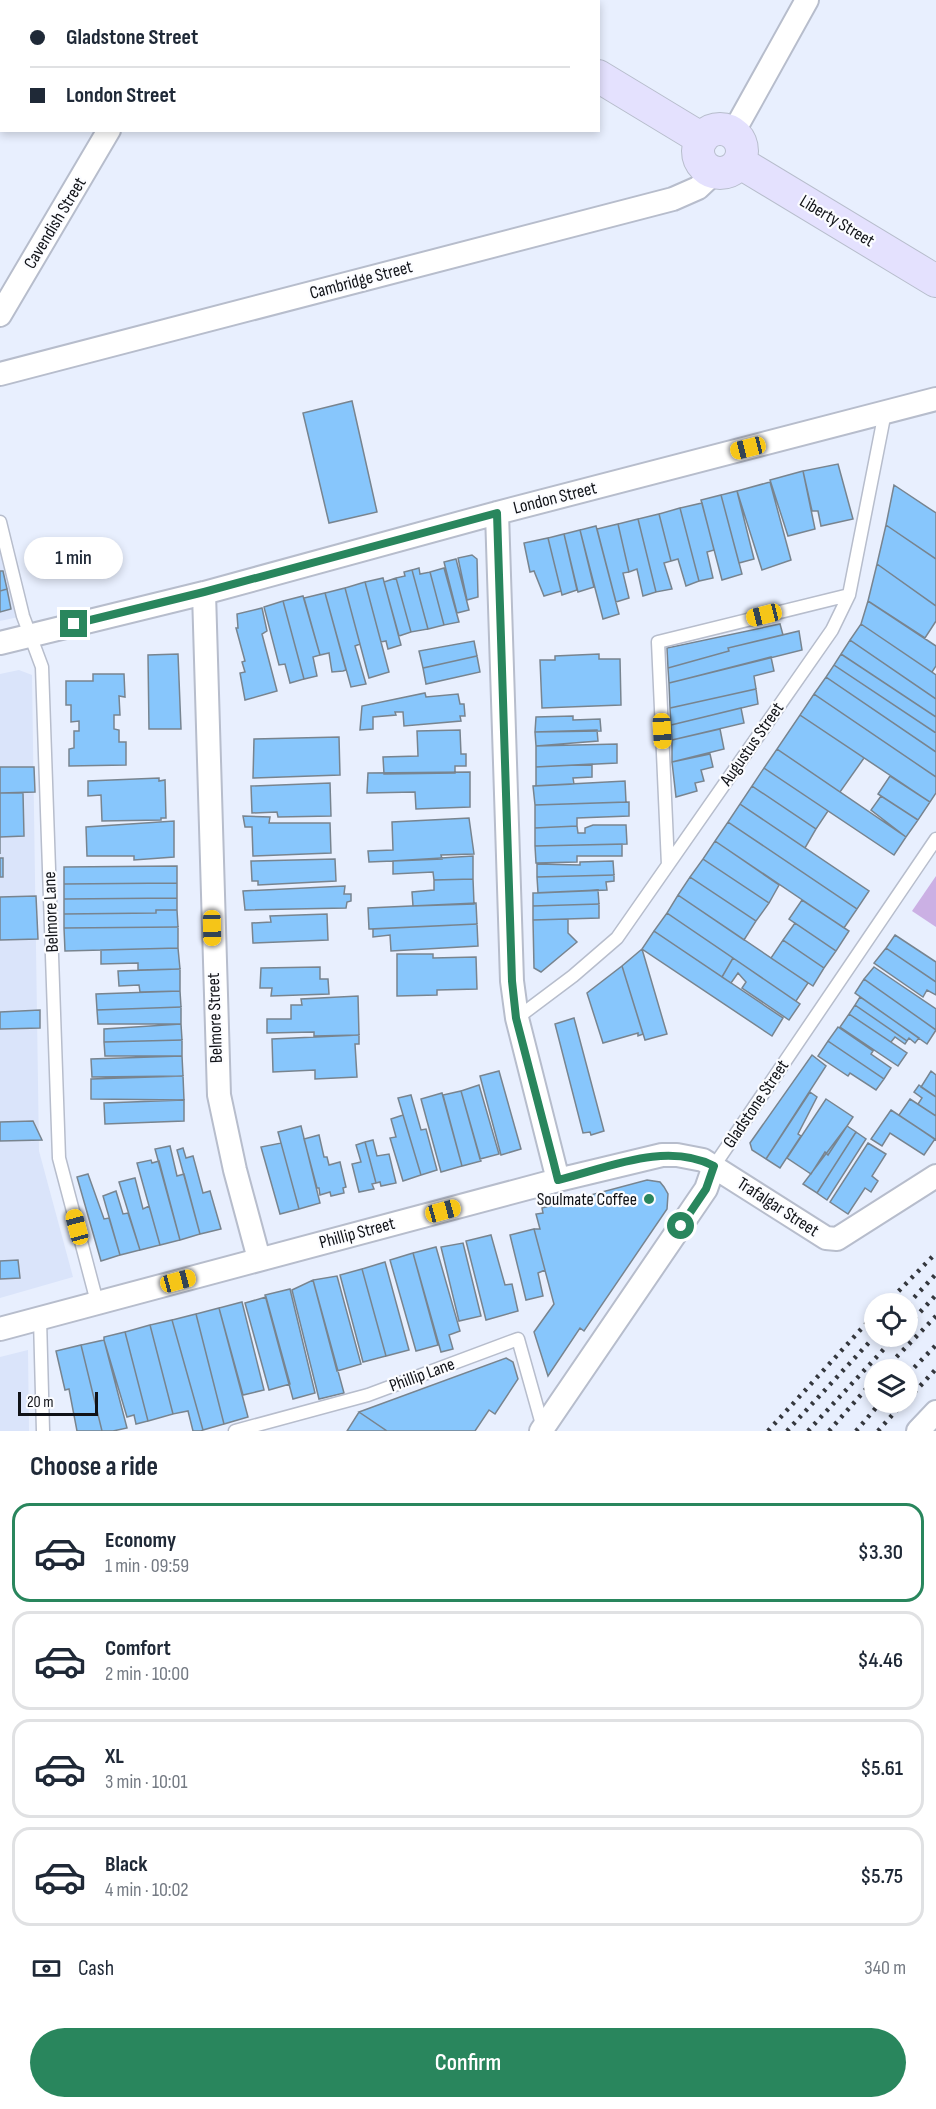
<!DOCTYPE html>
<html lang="en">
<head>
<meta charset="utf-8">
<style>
  body { margin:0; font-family:"Sofia Sans Condensed",sans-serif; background:#f2f2f3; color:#1f2937; height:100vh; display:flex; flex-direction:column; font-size:22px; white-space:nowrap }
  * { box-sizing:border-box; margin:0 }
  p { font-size:20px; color:#747a83 }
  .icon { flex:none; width:33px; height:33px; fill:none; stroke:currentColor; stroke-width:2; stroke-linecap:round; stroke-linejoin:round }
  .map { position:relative; height:1431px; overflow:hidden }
  .details { display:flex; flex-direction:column; background:#fff; flex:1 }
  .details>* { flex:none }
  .hud { position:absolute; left:0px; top:0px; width:600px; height:132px; box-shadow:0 3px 9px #0003; display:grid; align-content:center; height:132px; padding:0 30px; background:#fff }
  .controls { position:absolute; left:864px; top:1293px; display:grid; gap:12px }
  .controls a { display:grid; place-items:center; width:54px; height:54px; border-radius:50%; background:#fff; box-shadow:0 3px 9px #0003; font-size:30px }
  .scale { position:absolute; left:18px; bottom:15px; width:80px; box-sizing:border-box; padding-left:6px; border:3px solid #101217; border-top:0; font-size:16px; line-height:21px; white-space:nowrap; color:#101217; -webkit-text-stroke:4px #fbfcff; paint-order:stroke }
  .end { position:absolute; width:27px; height:27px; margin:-14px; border:8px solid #29865d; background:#fff; box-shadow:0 0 0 3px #fff }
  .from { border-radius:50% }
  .bubble { position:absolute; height:42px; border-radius:21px; background:#fff; box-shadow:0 3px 9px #0003; font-size:20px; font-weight:600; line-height:42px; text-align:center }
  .car { position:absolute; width:18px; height:36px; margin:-18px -9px; border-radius:8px; box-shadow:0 0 4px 2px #0007; background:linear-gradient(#f5c518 24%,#345 0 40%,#f5c518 0 76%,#345 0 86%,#f5c518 0) }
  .hud b { display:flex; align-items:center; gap:21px; height:57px; font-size:22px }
  .hud b+b { border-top:2px solid #e0e1e3 }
  .hud i { width:15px; height:15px; background:#1f2937 }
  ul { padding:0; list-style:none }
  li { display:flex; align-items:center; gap:18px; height:99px; margin:0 12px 9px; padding:0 18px; border:3px solid #e0e1e3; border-radius:18px }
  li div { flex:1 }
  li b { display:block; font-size:22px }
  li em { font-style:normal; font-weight:600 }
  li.current { border-color:#29865d }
  li>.icon { width:54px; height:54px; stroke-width:1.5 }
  h2 { padding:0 30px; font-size:27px; line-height:72px }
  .pay { display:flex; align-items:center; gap:15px; height:66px; padding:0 30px; font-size:22px }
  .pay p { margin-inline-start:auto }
  .action { display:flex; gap:12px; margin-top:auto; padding:12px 30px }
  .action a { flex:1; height:69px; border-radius:36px; background:#29865d; color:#fff; font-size:24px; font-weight:600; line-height:69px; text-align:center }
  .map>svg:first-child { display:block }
  .built { fill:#dae4fa }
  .green { fill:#cbb0e4 }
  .building { fill:#87c6fc; stroke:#78848f; stroke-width:1.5 }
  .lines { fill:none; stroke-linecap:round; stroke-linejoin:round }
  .lane-casing { stroke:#b7bdcc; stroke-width:15 }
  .street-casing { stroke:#b7bdcc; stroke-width:26 }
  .secondary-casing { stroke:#b7bdcc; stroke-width:34 }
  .lane { stroke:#fff; stroke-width:12 }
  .street { stroke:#fff; stroke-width:22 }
  .secondary { stroke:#e4e1fe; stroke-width:32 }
  .rail { stroke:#34373d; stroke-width:4.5; stroke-dasharray:3 6; stroke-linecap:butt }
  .route { stroke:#29865d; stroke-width:8 }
  .poi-dot { fill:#29865d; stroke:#fbfcff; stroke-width:2 }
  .labels { text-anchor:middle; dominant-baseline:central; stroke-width:4.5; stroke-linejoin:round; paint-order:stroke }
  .street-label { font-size:18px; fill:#101217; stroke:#fbfcff }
  .poi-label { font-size:18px; fill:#101217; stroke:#fbfcff; text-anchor:end }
</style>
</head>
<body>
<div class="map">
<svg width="936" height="1431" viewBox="0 0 936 1431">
  <rect width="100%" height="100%" fill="#e8effe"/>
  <path class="built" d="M0 522 23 616 0 621Z
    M19 670 32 675 39 1151 73 1277 0 1298V674Z
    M28 1350 29 1431H0V1357Z"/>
  <path class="green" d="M936 876V927L912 911Z"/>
  <path class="building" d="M352 401 377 512 329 523 303 413Z
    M838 464 853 519 821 526 818 511H812L803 471Z
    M803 471 815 529 788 536 770 480Z
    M770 482 791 560 762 570 737 491Z
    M894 485 936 513V559L886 525Z
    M737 491 754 559 739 563 721 495Z
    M721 495 742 574 722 580 701 500Z
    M702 503 714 550 707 552 713 578 699 581 680 508Z
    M680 508 699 581 686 586 678 559 671 561 659 514Z
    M659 514 671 561 664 563 672 589 656 592 638 519Z
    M638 519 656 592 643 596 637 569 629 572 618 524Z
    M618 524 629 572 623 573 629 598 616 602 597 529Z
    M886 525 936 559V606L877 564Z
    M596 526 619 614 603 619 580 530Z
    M580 530 594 587 578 592 564 534Z
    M564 534 577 590 562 595 548 538Z
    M548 538 561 591 544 596 534 571 530 572 524 543Z
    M472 555 477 559 478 597 467 600 458 558Z
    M456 559 469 610 457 613 444 562Z
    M877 564 936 606V621L925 638 868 601Z
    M419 568 420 574 430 572 444 625 428 629 412 570Z
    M444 568 459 622 444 625 430 572Z
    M412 570 428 629 411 632 396 578 405 576 404 572Z
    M0 571H3L7 589 0 591Z
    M383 578 401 645 388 649 386 641 381 642 365 582Z
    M396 578 411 632 399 636 384 582Z
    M365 582 389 672 369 678 345 588Z
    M345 588 360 644 355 646 366 684 351 687 325 593Z
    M7 589 11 609 0 612V591Z
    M325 593 346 670 343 671 332 672 329 653 320 655 304 598Z
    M303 596 320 655 313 657 317 676 304 679 283 601Z
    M283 601 304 679 290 683 285 664 279 665 264 607Z
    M868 601 936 646V666L932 672 861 624Z
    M262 608 267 631 262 634 277 691 245 700 240 673 245 672 242 662 245 661 236 628H238L237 614Z
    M780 624 783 635 728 648 729 651 668 668 667 648Z
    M861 624 936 675V699L850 640Z
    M799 631 802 650 669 683 668 668 729 651 728 648Z
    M850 640 936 699V717L841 654Z
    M474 641 477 656 423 668 419 651Z
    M178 654 181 729H149L148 655Z
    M599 654V659H620L621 705 542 708 540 660H555V656Z
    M841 654 936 717V733L834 665Z
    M477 656 480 672 426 684 423 668Z
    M771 657 774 671 754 676 756 689 670 708 669 683Z
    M834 665 936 733V752L826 677Z
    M93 674H124L125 697 119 696 120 715H114V729L119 730V742H126V765L69 766V749L74 748V731H79V721L71 722V705H66V681H93Z
    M826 677 936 752V777L814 694Z
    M756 689 758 704 671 725 670 708Z
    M425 693 426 697 458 694 460 704H464L465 716H460L461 721 404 726 403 712H395L396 715 373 717V729L360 730 362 706Z
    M814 694 936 777V793L930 802 800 715Z
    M741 708 744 723 672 740 671 725Z
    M800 715 864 758 840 792 777 749Z
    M573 716V720L600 719 601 731 535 732 536 717Z
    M720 729 724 749 672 762V740Z
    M460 730 461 754H466V766H455V773L384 774 383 757 418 756 417 731Z
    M597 730 598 741 536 746 535 732Z
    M339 737 340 775 253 778 254 739Z
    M617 744V763L536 767V746Z
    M777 749 906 837 894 855 764 768Z
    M710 754 713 767 701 770 704 781 695 783 697 791 676 797 672 762Z
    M592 764V777L573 778 574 784 536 786V767Z
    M0 767H34L35 792 0 793Z
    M764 768 828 811 816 829 752 786Z
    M470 772V807L416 809 415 792 367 793 368 773Z
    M890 776 930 802 918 820 878 794Z
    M159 778V781L165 780 166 818H161V820L102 821 101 795 88 796V781Z
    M625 781 626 802 535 805 533 786Z
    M330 783 331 816 278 817 277 812 252 813 251 786Z
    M752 786 816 829 805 848 740 804Z
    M0 793H23L24 836 0 837V854Z
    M881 796 918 820 906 837 871 810Z
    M629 802V816L577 818V826L535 828V805Z
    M740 804 869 891 857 909 728 822Z
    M243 816 270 817 269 823H330L331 853 253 856 252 827H245Z
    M469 818 474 854 441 855 442 859 369 862 368 851 393 850 392 822Z
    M174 821V857L134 860V856H87L86 827Z
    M728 822 857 909 844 928 715 841Z
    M593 825H626L627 844 535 846V828L577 826 578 833H585V828Z
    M715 841 779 885 769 903 703 859Z
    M622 844V856H577V862L536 863 535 846Z
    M473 856V879L434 880 433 872 393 874V861Z
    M0 858H3V877H0Z
    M335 859 336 881 258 885V881H252L251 861Z
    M703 859 769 903 756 921 690 877Z
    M613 861 614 875 537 877V864L580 865V862Z
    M177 866V883L64 884V867Z
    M614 875V881L606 882 607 890 538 893 537 877Z
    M690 877 756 921 744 940 678 895Z
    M473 879 474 904 413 906 412 892 434 890V880Z
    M177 883V898L64 899V884Z
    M345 886 344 894H351V901L347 902 346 908 245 910 243 891Z
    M598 890 599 904 533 906V893Z
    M678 895 808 983 796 1001 667 913Z
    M36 896 38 939 0 940V897Z
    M177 898V910H156V913L64 914V899Z
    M802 900 849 931 836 951 789 919Z
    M476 903 477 924 369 929 368 908Z
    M599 904V918L533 920V906Z
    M156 910H177L178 927 64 928V914L156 913Z
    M667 913 733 958 722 977 654 931Z
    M327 914 328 940 253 943 252 923 271 922 270 916Z
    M568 919V933L577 942 541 972 534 968 533 920Z
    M795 923 836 951 824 968 783 940Z
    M477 924 478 946 391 951 390 935 373 937V929Z
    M178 927V948L65 951 64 928Z
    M654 931 783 1018 772 1036 642 949Z
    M895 935 936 962V982L886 948Z
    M783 940 824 968 813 986 771 958Z
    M178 948 180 969 138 970V963L101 964V950Z
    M886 948 936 982V995L927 990 923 997 874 963Z
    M642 949 667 1034 645 1040 622 966Z
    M397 954H433V958L476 957 477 989 437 990V995L397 996Z
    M733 958 800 1004 789 1020 742 988 746 982 738 973 731 983 722 977Z
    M622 966 643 1034 638 1036V1033L603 1043 587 993Z
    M320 967V979H328L329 994 271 996 272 988H260L261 968Z
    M874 967 936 1009V1030L864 979Z
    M180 969V991L140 992 139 985 119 986 118 971Z
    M864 979 936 1030 927 1044 855 993Z
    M180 991 181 1007 97 1010 96 994Z
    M358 996 359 1035 314 1036V1032L267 1033V1019H291V1005H302L301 999Z
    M860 997 919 1038 915 1043 909 1038 907 1041 855 1005Z
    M855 1005 907 1041 905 1044 895 1037 891 1042 849 1014Z
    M181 1007V1024H98L97 1010Z
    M40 1010V1028L0 1029V1012Z
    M849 1014 907 1053 898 1066 840 1027Z
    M574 1018 604 1131 591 1135 590 1132 583 1133 555 1024Z
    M181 1024 182 1040 104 1042V1029Z
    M838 1027 873 1051 871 1054 891 1068 884 1079 828 1041Z
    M359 1035V1044H355L357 1077 315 1079V1070L273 1072 272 1039Z
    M182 1040V1056H105L104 1042Z
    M828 1041 884 1079 876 1090 850 1073 848 1076 818 1056Z
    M812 1055 826 1066 766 1159 752 1150 750 1143Z
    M182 1056 183 1076 92 1077 91 1059Z
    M499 1071 521 1149 501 1155 480 1076Z
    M931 1071 936 1075V1097L921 1087Z
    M183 1076 184 1100 91 1099V1079Z
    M479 1085 499 1154 480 1159 461 1091Z
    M919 1085 936 1097V1116L918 1104 922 1098 914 1092Z
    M461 1091 481 1161 462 1166 443 1095Z
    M810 1092 817 1097 798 1134 801 1136 780 1168 766 1159Z
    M442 1093 462 1166 441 1172 421 1099Z
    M411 1095 421 1130 426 1129 437 1170 421 1175 398 1098Z
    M826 1099 853 1117 828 1155 825 1152 811 1174 787 1158Z
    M910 1099 936 1116V1140L899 1115Z
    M184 1100V1121L105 1124 104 1103Z
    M891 1110 935 1139 924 1155 890 1133 882 1146 871 1139Z
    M403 1115 421 1175 403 1181 390 1138 396 1137 391 1119Z
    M33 1121 42 1140 0 1141V1122Z
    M301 1126 320 1203 299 1209 278 1132Z
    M847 1126 856 1132 817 1193 803 1184Z
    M856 1132 866 1139 827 1200 817 1193Z
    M319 1135 324 1157H327L329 1165 340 1162 346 1187 343 1188 344 1193 331 1196 330 1192 320 1195 319 1188H317L304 1139Z
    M373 1140 377 1156 389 1154 396 1183 381 1186 380 1182 376 1183 365 1142Z
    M365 1142 376 1183 372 1184 374 1189 359 1192 352 1164 361 1162 356 1145Z
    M281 1143 299 1209 280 1214 261 1147Z
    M868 1143 886 1154 872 1176 878 1181 871 1192 865 1188 848 1214 830 1202Z
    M170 1146 177 1176 184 1174 200 1234 180 1240 155 1149Z
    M183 1148 186 1158 193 1156 203 1193 210 1191 221 1229 200 1234 177 1150Z
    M151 1160 152 1163 159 1161 180 1240 160 1245 137 1163Z
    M88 1174 104 1219 109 1218 120 1255 101 1261 77 1177Z
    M135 1178 143 1209 149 1206 160 1245 140 1250 119 1182Z
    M647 1180 660 1182 664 1187 668 1194 667 1209 584 1331 580 1328 548 1376 534 1332 554 1304 534 1229H540L536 1214 543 1213 542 1208Z
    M116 1191 123 1214 128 1213 140 1250 120 1255 103 1196Z
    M534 1229 545 1270 538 1273 543 1296 526 1300 510 1235Z
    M491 1235 505 1285 512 1284 518 1311 486 1320 466 1241Z
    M463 1243 481 1316 459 1321 441 1247Z
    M436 1247 460 1331 449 1335 453 1349 441 1352 413 1253Z
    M413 1253 438 1345 416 1351 390 1260Z
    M18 1260 20 1278 0 1279V1261Z
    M385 1262 409 1350 386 1356 362 1269Z
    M362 1269 386 1356 363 1362 340 1275Z
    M337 1276 361 1364 337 1371 313 1280Z
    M313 1280 344 1393 319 1399 292 1290Z
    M290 1289 315 1393 293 1399 265 1295Z
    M266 1297 290 1384 269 1390 245 1303Z
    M242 1302 264 1390 243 1395 219 1308Z
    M219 1308 248 1417 224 1424 196 1314Z
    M196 1314 224 1424 203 1430 172 1320Z
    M172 1320 203 1430 201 1431H193L188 1411 173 1414 150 1325Z
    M150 1325 173 1414 148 1421 125 1332Z
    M125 1332 148 1421 136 1424 134 1415 127 1417 104 1340V1337Z
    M104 1340 127 1428 113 1431H102L81 1345Z
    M81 1345 102 1431H77L69 1389 65 1390 56 1351Z
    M506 1358 513 1362 518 1379 495 1414 489 1410 475 1431H387L359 1412Z
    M359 1412 387 1431H347Z"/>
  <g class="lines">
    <g class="lane-casing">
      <path id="lane" d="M0 522 23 616 42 667 59 1158 97 1302
        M668 865 658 642 849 595
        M517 1018 573 976 617 938 832 630 849 595 885 412
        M714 1166 936 839
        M40 1319 43 1431
        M235 1431 368 1395 518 1339 543 1428"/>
    </g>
    <g class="street-casing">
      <path id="street" d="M186 2 187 0
        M733 133 807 0
        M0 315 109 130
        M0 374 673 199 698 188 715 172
        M497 513 512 981 517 1018 558 1180
        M204 593 219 1095 235 1170 259 1259
        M0 643 204 593 497 513 936 399
        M0 1329 558 1180 662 1155H677L703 1160 826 1238 837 1239 936 1176
        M541 1431 706 1189 714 1166
        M918 1431 936 1412"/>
    </g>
    <g class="secondary-casing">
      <path id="secondary" d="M472 0 474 2
        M598 76 702 139
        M698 151a22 22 0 1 1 44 0a22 22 0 1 1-44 0Z
        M739 162 936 281"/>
    </g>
    <use href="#lane" class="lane"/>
    <use href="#street" class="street"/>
    <use href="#secondary" class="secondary"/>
    <path class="rail" d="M886 1304 936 1253
      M908 1304 936 1274
      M908 1325 936 1295
      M884 1370 936 1316
      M908 1374 936 1345
      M908 1399 936 1369
      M768 1431 874 1315
      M787 1431 875 1336
      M808 1431 896 1336
      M829 1431 874 1380
      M856 1431 881 1402
      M878 1431 904 1402"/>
  </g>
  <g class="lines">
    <path class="route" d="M74 624 204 592 497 513 512 981 516 1018 553 1160 558 1180C607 1168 666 1141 714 1166L706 1189 681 1226"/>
  </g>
  <circle class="poi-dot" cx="649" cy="1199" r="6"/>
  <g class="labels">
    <g class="street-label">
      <text transform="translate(837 221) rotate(31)">Liberty Street</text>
      <text transform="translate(55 223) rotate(-59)">Cavendish Street</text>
      <text transform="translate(361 280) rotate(-15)">Cambridge Street</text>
      <text transform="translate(555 498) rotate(-14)">London Street</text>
      <text transform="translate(752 744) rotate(-55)">Augustus Street</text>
      <text transform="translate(51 912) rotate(-92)">Belmore Lane</text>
      <text transform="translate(215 1018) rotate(-92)">Belmore Street</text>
      <text transform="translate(756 1104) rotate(-56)">Gladstone Street</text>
      <text transform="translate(778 1207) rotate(33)">Trafalgar Street</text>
      <text transform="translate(357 1233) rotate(-15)">Phillip Street</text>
      <text transform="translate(422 1375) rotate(-20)">Phillip Lane</text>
    </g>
    <g class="poi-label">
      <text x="637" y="1199">Soulmate Coffee</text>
    </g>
  </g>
</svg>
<div class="controls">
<a><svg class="icon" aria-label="locate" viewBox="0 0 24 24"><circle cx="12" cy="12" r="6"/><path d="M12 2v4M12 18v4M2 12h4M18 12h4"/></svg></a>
<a><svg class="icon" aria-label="layers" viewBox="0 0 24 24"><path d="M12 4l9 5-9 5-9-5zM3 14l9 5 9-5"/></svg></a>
</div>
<div class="scale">20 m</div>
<i class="end from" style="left:681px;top:1226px"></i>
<i class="end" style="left:74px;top:624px"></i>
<div class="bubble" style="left:24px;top:537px;width:99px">1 min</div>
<i class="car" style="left:748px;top:448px;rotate:256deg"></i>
<i class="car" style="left:764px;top:615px;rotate:256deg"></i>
<i class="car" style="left:662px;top:731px;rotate:177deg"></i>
<i class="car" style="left:212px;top:928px;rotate:179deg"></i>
<i class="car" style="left:443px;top:1211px;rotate:75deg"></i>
<i class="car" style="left:77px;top:1227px;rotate:345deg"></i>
<i class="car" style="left:178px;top:1281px;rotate:75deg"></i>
<div class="hud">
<b><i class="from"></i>Gladstone Street</b>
<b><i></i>London Street</b>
</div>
</div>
<section class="details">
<h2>Choose a ride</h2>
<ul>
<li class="current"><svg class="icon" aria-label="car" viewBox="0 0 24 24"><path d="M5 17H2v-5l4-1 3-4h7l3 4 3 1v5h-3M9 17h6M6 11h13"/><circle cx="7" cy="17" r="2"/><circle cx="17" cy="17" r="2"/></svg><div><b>Economy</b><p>1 min · 09:59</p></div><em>$3.30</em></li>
<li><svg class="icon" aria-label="car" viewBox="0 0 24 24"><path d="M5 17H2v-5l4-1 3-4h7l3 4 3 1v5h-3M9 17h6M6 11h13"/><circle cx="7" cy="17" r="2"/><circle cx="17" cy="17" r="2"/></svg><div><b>Comfort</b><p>2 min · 10:00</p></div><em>$4.46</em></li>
<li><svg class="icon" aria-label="car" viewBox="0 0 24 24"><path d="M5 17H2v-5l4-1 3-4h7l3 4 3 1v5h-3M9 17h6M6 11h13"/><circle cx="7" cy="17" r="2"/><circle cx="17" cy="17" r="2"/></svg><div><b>XL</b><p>3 min · 10:01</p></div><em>$5.61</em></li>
<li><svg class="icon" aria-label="car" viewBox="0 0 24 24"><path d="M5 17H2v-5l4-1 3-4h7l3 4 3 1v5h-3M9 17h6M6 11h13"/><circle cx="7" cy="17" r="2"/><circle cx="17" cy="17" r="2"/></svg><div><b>Black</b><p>4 min · 10:02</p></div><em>$5.75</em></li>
</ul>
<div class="pay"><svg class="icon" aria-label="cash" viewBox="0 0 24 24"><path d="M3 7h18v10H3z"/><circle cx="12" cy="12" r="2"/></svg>Cash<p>340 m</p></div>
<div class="action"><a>Confirm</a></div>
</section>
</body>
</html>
